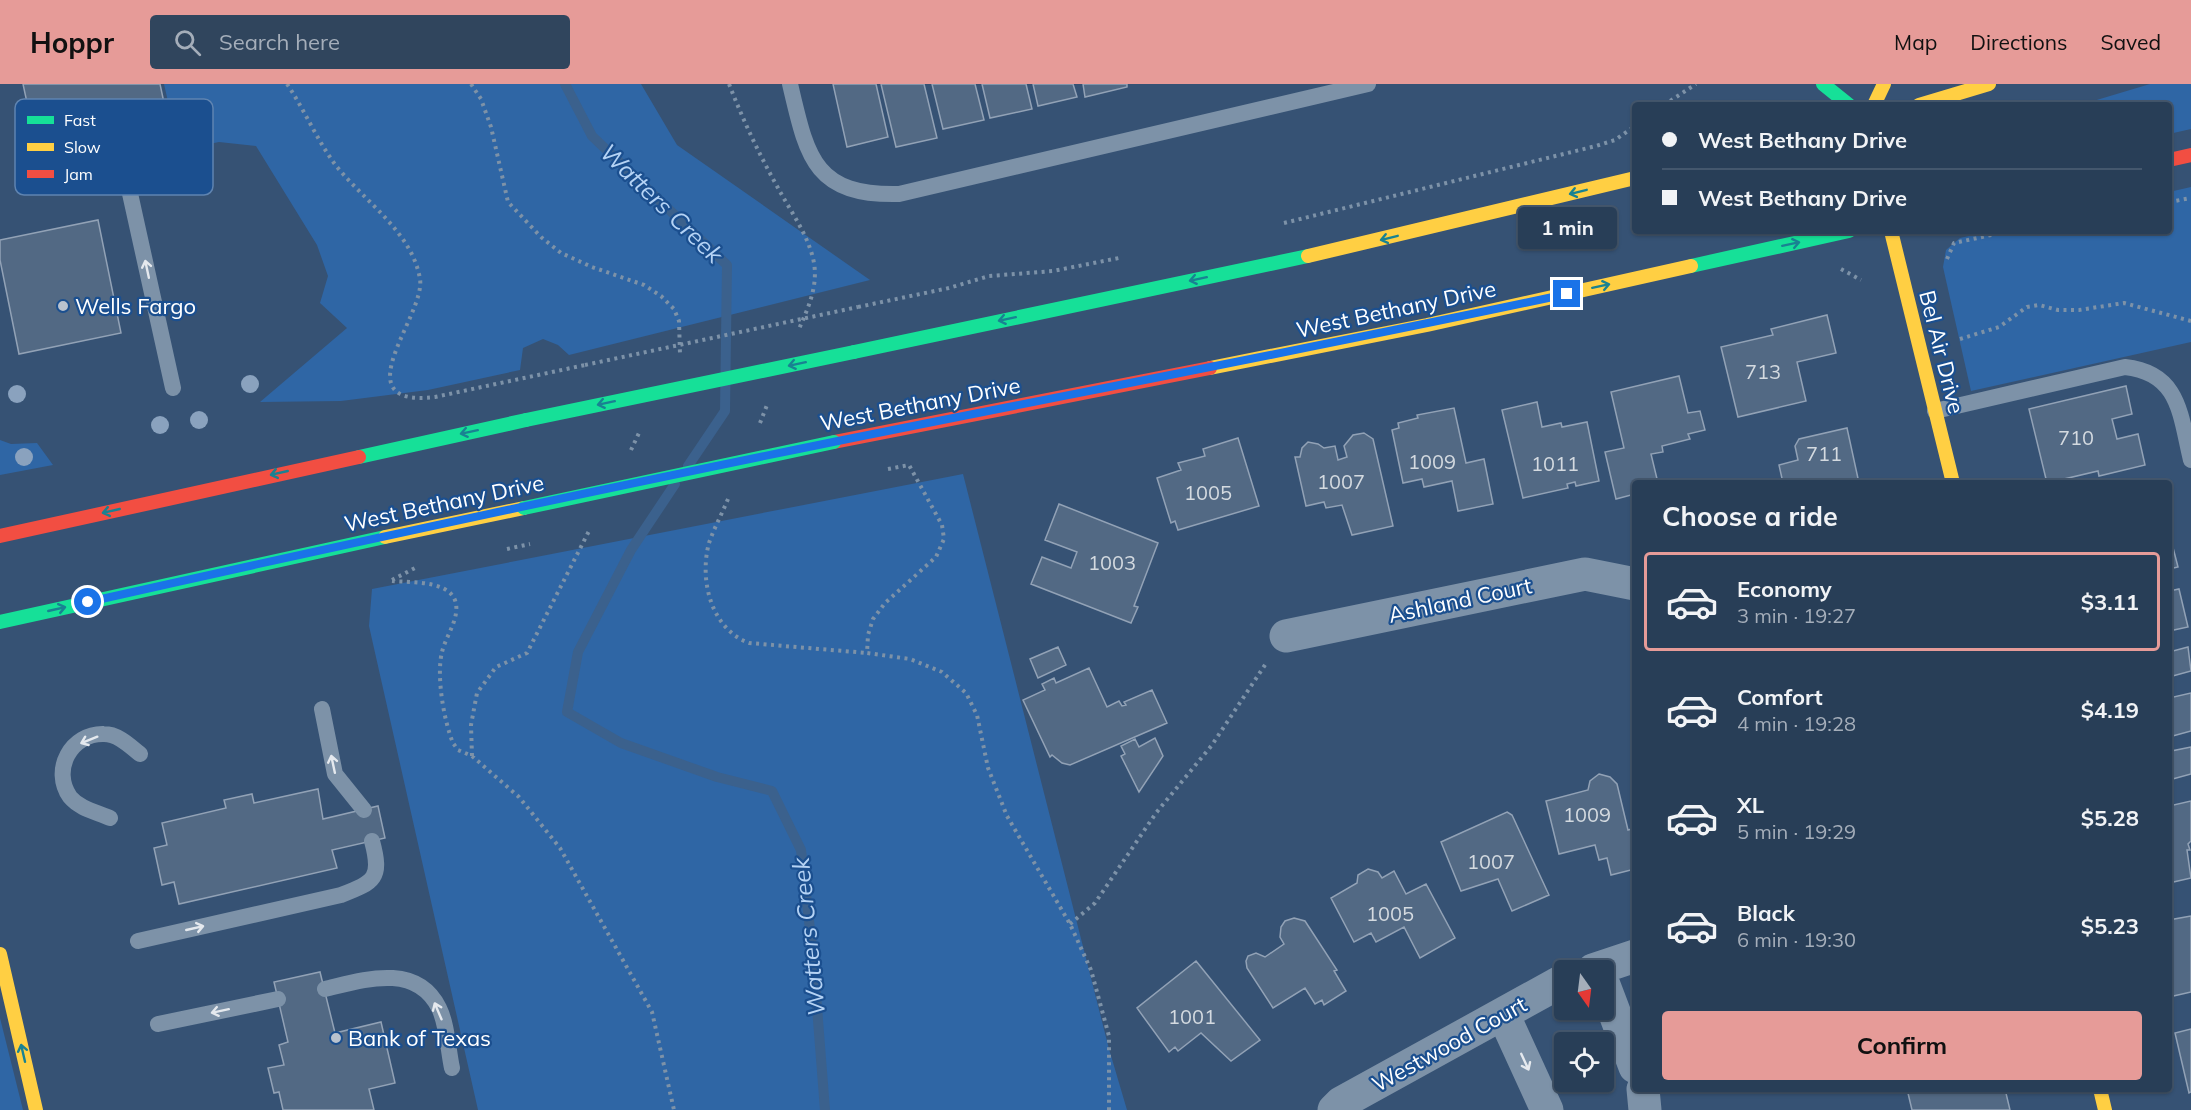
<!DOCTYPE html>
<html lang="en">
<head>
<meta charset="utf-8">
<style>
  body { margin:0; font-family:Mulish,sans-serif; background:#30455d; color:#f1f3f6; height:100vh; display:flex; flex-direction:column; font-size:22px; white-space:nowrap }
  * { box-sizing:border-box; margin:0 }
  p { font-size:20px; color:#a5aeba }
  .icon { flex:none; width:33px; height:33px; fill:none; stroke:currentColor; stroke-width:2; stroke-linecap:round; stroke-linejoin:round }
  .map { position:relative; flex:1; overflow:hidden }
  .drawer { position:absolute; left:1632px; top:396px; width:540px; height:612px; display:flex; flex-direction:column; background:#283e57; border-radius:6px; box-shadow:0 2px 4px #0004,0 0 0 2px #44576d }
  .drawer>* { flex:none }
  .top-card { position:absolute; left:1632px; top:18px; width:540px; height:132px; border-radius:6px; box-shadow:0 2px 4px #0004,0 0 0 2px #44576d; display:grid; align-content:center; height:132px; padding:0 30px; background:#283e57 }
  .needle { width:39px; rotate:166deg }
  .buttons { position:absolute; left:1554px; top:876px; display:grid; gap:12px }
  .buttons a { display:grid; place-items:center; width:60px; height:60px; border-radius:6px; background:#283e57; box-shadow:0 2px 4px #0004,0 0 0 2px #44576d; font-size:30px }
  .end { position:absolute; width:27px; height:27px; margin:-14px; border:8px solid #1a73e8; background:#fff; box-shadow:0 0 0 3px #fff }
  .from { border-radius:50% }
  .bubble { position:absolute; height:42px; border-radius:6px; background:#283e57; box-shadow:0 2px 4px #0004,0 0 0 2px #44576d; font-size:20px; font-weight:700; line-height:42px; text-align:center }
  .top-card b { display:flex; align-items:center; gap:21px; height:57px; font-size:22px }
  .top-card b+b { border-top:2px solid #44576d }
  .top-card i { width:15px; height:15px; background:#f1f3f6 }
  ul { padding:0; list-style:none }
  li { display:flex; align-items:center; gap:18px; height:99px; margin:0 12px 9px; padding:0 18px; border:3px solid transparent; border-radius:6px }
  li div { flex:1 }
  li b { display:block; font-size:22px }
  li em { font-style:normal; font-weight:700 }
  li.selected { border-color:#e69b98 }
  li>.icon { width:54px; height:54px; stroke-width:1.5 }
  h2 { padding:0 30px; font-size:27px; line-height:72px }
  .button { display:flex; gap:12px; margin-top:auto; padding:12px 30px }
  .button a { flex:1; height:69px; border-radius:6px; background:#e69b98; color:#111; font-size:24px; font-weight:700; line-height:69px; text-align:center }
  header { display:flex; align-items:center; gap:36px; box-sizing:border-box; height:84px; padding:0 30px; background:#e69b98; color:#111 }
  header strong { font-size:28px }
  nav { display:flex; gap:33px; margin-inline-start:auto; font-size:21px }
  .search { width:420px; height:54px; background:#30455d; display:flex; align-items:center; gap:15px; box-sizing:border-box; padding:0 21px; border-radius:6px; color:#a5aeba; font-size:22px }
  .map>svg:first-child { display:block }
  .green { fill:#2f66a5 }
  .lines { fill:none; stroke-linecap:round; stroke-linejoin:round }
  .stream { stroke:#3b618d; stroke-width:10 }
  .building { fill:#526984; stroke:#92a2b6; stroke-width:1.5 }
  .path { stroke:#7d92a8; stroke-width:4; stroke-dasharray:3 4.5; stroke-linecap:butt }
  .lane { stroke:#7d92a8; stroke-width:16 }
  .street { stroke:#7d92a8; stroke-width:33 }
  .fast { stroke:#16e098; stroke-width:14 }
  .slow { stroke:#ffcf43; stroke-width:14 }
  .jam { stroke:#f24e42; stroke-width:14 }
  .path-bridge { stroke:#7d92a8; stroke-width:4; stroke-dasharray:3 4.5; stroke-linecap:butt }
  .fast-bridge { stroke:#16e098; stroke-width:14 }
  .tree { fill:#8aa2be }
  .oneway { stroke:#198292 }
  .oneway2 { stroke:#e5e9ee }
  .route { stroke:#1a73e8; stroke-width:8 }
  .poi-dot { fill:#b9c2ce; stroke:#1b4f8f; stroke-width:2 }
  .labels { text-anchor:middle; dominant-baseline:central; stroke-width:4.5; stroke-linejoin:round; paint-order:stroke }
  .number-label { font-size:20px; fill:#d4dae0 }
  .poi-label { font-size:22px; fill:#fff; stroke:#1b4f8f; text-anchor:start }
  .street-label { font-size:22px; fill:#fff; stroke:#1b4f8f }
  .water-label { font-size:24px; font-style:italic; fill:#b5d3f5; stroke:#1b4f8f }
  .key { fill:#1b4f8f; stroke:#5f84b1; stroke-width:1.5 }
  .key-label { font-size:16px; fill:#fff }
</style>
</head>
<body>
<header>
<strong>Hoppr</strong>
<div class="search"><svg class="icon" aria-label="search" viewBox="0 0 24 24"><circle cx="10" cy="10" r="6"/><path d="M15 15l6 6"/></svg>Search here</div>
<nav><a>Map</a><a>Directions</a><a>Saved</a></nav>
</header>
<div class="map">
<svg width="2191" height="1026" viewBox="0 0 2191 1026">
  <rect width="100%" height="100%" fill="#365274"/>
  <path class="green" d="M164 0H641L677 61 870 196 569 271 558 261 543 255 523 264 520 286 428 306 341 317 260 318 347 244 320 219 328 192 317 161 256 62 219 58 179 66Z
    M2150 0H2191V45L2169 50V21H2080Z
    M2191 103V258L1971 307 1943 183 1946 166 1960 154 1990 147H2169V108Z
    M0 356 11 360 37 359 53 381 0 391Z
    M963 390 1109 965 1127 1026H478L369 542 372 505Z
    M0 934 23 1026H0Z"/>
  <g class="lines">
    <path class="stream" d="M565 0 592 52 727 181 725 327 688 382
      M675 400 631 466 578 568 567 628 621 659 717 693 772 707 801 766 813 872 825 1026"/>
  </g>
  <path class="building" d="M23 0H160L173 61 42 88Z
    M833 0H876L888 53 847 63Z
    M881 0H924L937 54 896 63Z
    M932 0H975L984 36 943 45Z
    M982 0H1026L1032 25 990 34Z
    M1033 0H1073L1077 13 1038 22Z
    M1083 0H1127V3L1085 13Z
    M98 136 121 249 19 270 0 176V156Z
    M1827 231 1836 269 1797 278 1806 317 1738 333 1721 263 1773 251 1771 245Z
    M1679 292 1688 329 1700 327 1705 346 1688 350 1690 355 1662 362 1663 368 1651 370 1658 399H1635V410L1616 415 1605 368 1624 364 1611 308Z
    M2126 302 2132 330 2112 335 2117 355 2138 350 2145 381 2099 392 2098 387 2047 399 2029 325Z
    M1537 318 1542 343 1561 339 1562 343 1587 338 1599 397 1576 402 1575 398 1567 400 1568 404 1523 414 1502 326Z
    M1454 324 1466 379 1484 375 1493 420 1458 427 1452 397 1424 403 1422 395 1403 399 1392 346 1399 344 1398 339 1418 334 1417 331Z
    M1847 344 1859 399H1783L1779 381 1798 376 1795 362 1799 355Z
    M1364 349 1373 355 1393 442 1352 451 1342 421 1326 424 1324 418 1306 422 1295 373H1300L1302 364 1308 358 1318 360 1324 364 1335 362 1338 376 1347 373 1344 362 1353 351Z
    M1238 354 1259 422 1178 446 1175 437 1171 439 1157 394 1181 386 1178 379 1205 372 1203 365Z
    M1059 420 1158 459 1134 522 1138 523 1131 539 1031 500 1042 473 1071 484 1077 468 1045 456Z
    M2169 448 2178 483 2169 485Z
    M2179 505 2188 543 2169 547V507Z
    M1058 563 1066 581 1038 594 1030 575Z
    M2188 563 2191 587 2169 593V568Z
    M1089 584 1107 623 1119 617 1122 622 1126 621 1124 618 1152 606 1167 639 1070 681 1062 679 1052 671 1050 673 1023 616 1045 606 1042 600 1054 594 1056 599Z
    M2191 609V647L2169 653V614Z
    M1155 654 1163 672 1139 708 1121 672 1125 670 1121 662 1135 655 1139 663Z
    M2169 658 2171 667 2191 663V690L2169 696Z
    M1599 690 1610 693 1617 700 1628 746 1635 744V785L1611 791 1607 774 1599 776 1595 761 1559 770 1546 717 1588 706 1590 697Z
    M318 705 323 735 378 722 385 754 332 766 337 784 179 820 174 798 162 801 154 764 167 761 162 739 226 724 224 716 252 710 254 719Z
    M2191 717V757L2188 760 2190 766H2187L2191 794 2169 799V722Z
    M1507 728 1512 731 1549 811 1512 827 1498 795 1461 807 1441 758Z
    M1368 785 1378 788 1382 794 1394 787 1406 810 1426 800 1455 854 1420 874 1404 843 1376 858 1371 849 1354 858 1331 814 1357 799 1358 791Z
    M2191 832V908L2169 913V836Z
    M1294 834 1305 837 1337 886 1334 887 1346 907 1324 921 1322 916 1315 920 1305 904 1273 924 1247 884 1246 877 1248 872 1256 869 1265 873 1284 860 1280 853 1281 843 1285 837Z
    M1196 877 1260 956 1231 977 1201 949 1178 967 1175 963 1169 968 1137 924Z
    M320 888 335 949 381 938 395 999 369 1005 374 1026H283L279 1008 274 1009 268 984 284 981 279 961 288 958 274 898Z
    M2191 945V1008L2189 1009 2175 949Z
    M1907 1005H2005L2010 1026H1912Z"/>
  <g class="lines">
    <path class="path" d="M287 0C304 25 316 54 334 79 362 116 412 147 420 195 426 231 340 324 435 313L585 281
      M471 0 481 15 491 43 508 118 541 153 561 169 592 183 644 201 661 212 674 225 679 237 680 270
      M729 0C743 36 759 70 778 104 791 128 809 152 814 179 818 203 808 224 799 245
      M1664 21 1696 0
      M2169 118 2191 114
      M1284 139 1596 62 1615 56 1635 42
      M1947 175 1954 159 2010 147
      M1841 185 1861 196
      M858 223 949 204 989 192 1053 187 1119 174
      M1960 255 1999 243 2027 223 2039 221 2058 226H2079L2124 219 2191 237
      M760 339 767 321
      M631 366 639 349
      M888 385 909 381 942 441 944 455 936 473 885 519 873 535 868 551 867 569 910 575 942 588 966 609 977 631 988 684 1007 732 1070 840 1091 886 1109 952V1026
      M728 415C722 430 714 444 709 459 699 496 711 545 749 559L867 569
      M392 496 415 484
      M392 497C413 499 461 495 456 529 454 543 445 555 442 568 436 592 444 637 453 659L458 666 472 672 519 713 560 764 652 928 674 1026
      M472 672 471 641 477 609 496 583 527 569 590 445
      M1070 840 1095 819 1156 729 1212 661 1267 578"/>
    <path class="lane" d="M790 0C807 72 813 112 899 110L1368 0
      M127 96 173 304
      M1935 327 2125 283C2180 289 2180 331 2191 376
      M322 625 335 690 364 726
      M110 734C97 728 80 725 70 713 51 686 71 649 104 650 118 650 130 662 140 670
      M138 857 341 811C375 798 382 794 372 757
      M325 905C363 896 416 878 439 924 447 940 448 965 452 984
      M158 940 278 915"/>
    <path class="street" d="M1286 552 1585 490 1635 500
      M1593 886 1635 872
      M1604 901 1635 983
      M1503 930 1547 1026
      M1643 1005 1645 1026
      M1334 1026 1341 1019 1564 896"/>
    <path class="fast" d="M1823 0 1849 21
      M1691 182 1849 147
      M854 268 1308 172
      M359 373 526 336
      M0 538 385 453"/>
    <path class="slow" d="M1874 21 1884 0
      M1919 21 1989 0
      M1891 147 1953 399
      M1308 172 1635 94
      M1210 284 1427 241 1691 182
      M385 453 524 424
      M0 870 36 1026
      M2100 1005 2105 1026"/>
    <path class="jam" d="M2169 76 2191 71
      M834 358 1210 284
      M0 452 359 373"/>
    <path class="path-bridge" d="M585 281 858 223
      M507 465 530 460"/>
    <path class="fast-bridge" d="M526 336 854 268
      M524 424 834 358"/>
  </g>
  <g class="tree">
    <circle cx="250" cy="300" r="9"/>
    <circle cx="17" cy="310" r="9"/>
    <circle cx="199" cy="336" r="9"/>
    <circle cx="160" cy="341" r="9"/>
    <circle cx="24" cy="373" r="9"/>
  </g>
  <defs><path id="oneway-shaft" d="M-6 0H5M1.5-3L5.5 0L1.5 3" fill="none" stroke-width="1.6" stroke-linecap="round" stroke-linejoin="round" transform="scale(1.5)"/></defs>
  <g class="oneway">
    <use href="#oneway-shaft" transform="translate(1578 108) rotate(166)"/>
    <use href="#oneway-shaft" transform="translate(1389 154) rotate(166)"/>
    <use href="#oneway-shaft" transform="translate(1791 160) rotate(-12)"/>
    <use href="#oneway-shaft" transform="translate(1198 195) rotate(168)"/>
    <use href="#oneway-shaft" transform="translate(1601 202) rotate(-12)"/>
    <use href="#oneway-shaft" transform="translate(1007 235) rotate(168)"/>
    <use href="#oneway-shaft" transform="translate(797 280) rotate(168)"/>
    <use href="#oneway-shaft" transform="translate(606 319) rotate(168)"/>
    <use href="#oneway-shaft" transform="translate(469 348) rotate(168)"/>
    <use href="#oneway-shaft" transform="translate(279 389) rotate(167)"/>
    <use href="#oneway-shaft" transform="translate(111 427) rotate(167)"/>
    <use href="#oneway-shaft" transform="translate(57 525) rotate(-13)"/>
    <use href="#oneway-shaft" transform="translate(23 969) rotate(-103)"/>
  </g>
  <g class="oneway2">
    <use href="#oneway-shaft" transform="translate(147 185) rotate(-102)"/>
    <use href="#oneway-shaft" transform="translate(89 656) rotate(158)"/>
    <use href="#oneway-shaft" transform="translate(333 680) rotate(-102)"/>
    <use href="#oneway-shaft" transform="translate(195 844) rotate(-13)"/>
    <use href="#oneway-shaft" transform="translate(220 927) rotate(168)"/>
    <use href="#oneway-shaft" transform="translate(438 927) rotate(-113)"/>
    <use href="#oneway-shaft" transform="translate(1525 978) rotate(65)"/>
  </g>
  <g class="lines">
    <path class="route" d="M88 518C337 462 587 408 838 357 1081 308 1324 262 1567 210"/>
  </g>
  <g class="poi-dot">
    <circle cx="63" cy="222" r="6"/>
    <circle cx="336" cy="954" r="6"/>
  </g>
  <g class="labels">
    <g class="number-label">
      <text x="1763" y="287">713</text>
      <text x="2076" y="353">710</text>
      <text x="1824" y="369">711</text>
      <text x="1432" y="377">1009</text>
      <text x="1555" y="379">1011</text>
      <text x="1341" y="397">1007</text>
      <text x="1208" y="408">1005</text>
      <text x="1112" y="478">1003</text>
      <text x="1587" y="730">1009</text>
      <text x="1491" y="777">1007</text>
      <text x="1390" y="829">1005</text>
      <text x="1192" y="932">1001</text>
    </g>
    <g class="poi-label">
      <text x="75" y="222">Wells Fargo</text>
      <text x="348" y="954">Bank of Texas</text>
    </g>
    <g class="street-label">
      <text transform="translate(1396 225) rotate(-12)">West Bethany Drive</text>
      <text transform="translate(1942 268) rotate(76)">Bel Air Drive</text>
      <text transform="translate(920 320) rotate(-11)">West Bethany Drive</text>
      <text transform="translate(444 419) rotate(-12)">West Bethany Drive</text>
      <text transform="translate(1460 516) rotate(-12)">Ashland Court</text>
      <text transform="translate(1449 960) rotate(-29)">Westwood Court</text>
    </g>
    <g class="water-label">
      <text transform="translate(662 119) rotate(44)">Watters Creek</text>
      <text transform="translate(808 853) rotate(-96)">Watters Creek</text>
    </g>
  </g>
  <rect x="15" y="15" width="198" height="96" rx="9" class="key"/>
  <rect x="27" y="32" width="27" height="8" fill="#16e098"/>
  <rect x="27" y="59" width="27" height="8" fill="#ffcf43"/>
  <rect x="27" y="86" width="27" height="8" fill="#f24e42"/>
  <g class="key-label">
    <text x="64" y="42">Fast</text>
    <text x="64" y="69">Slow</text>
    <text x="64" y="96">Jam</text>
  </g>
</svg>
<div class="buttons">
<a><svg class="needle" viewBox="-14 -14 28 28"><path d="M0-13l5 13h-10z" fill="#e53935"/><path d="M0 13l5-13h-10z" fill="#a5aeba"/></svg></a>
<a><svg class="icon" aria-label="locate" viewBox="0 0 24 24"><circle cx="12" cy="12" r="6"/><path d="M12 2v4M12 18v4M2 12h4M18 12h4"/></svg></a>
</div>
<i class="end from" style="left:88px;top:518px"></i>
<i class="end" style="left:1567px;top:210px"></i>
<div class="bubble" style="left:1518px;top:123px;width:99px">1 min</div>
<div class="top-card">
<b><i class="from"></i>West Bethany Drive</b>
<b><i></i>West Bethany Drive</b>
</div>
<section class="drawer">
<h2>Choose a ride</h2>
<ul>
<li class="selected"><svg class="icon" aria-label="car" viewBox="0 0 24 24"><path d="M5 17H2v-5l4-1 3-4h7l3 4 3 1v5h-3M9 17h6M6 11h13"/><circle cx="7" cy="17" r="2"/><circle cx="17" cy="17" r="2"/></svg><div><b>Economy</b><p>3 min · 19:27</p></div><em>$3.11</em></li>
<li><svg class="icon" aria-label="car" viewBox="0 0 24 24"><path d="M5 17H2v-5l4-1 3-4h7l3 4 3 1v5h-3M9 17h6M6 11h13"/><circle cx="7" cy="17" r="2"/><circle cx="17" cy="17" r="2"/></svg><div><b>Comfort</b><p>4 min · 19:28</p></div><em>$4.19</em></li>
<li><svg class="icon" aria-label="car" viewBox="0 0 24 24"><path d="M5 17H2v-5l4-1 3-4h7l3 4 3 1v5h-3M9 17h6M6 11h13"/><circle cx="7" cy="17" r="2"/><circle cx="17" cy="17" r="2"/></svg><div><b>XL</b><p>5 min · 19:29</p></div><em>$5.28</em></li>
<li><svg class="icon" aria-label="car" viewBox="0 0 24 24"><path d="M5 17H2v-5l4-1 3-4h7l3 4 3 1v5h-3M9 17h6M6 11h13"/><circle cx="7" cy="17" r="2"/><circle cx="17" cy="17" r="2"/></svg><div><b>Black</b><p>6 min · 19:30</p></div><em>$5.23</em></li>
</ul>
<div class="button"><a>Confirm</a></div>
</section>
</div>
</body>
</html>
